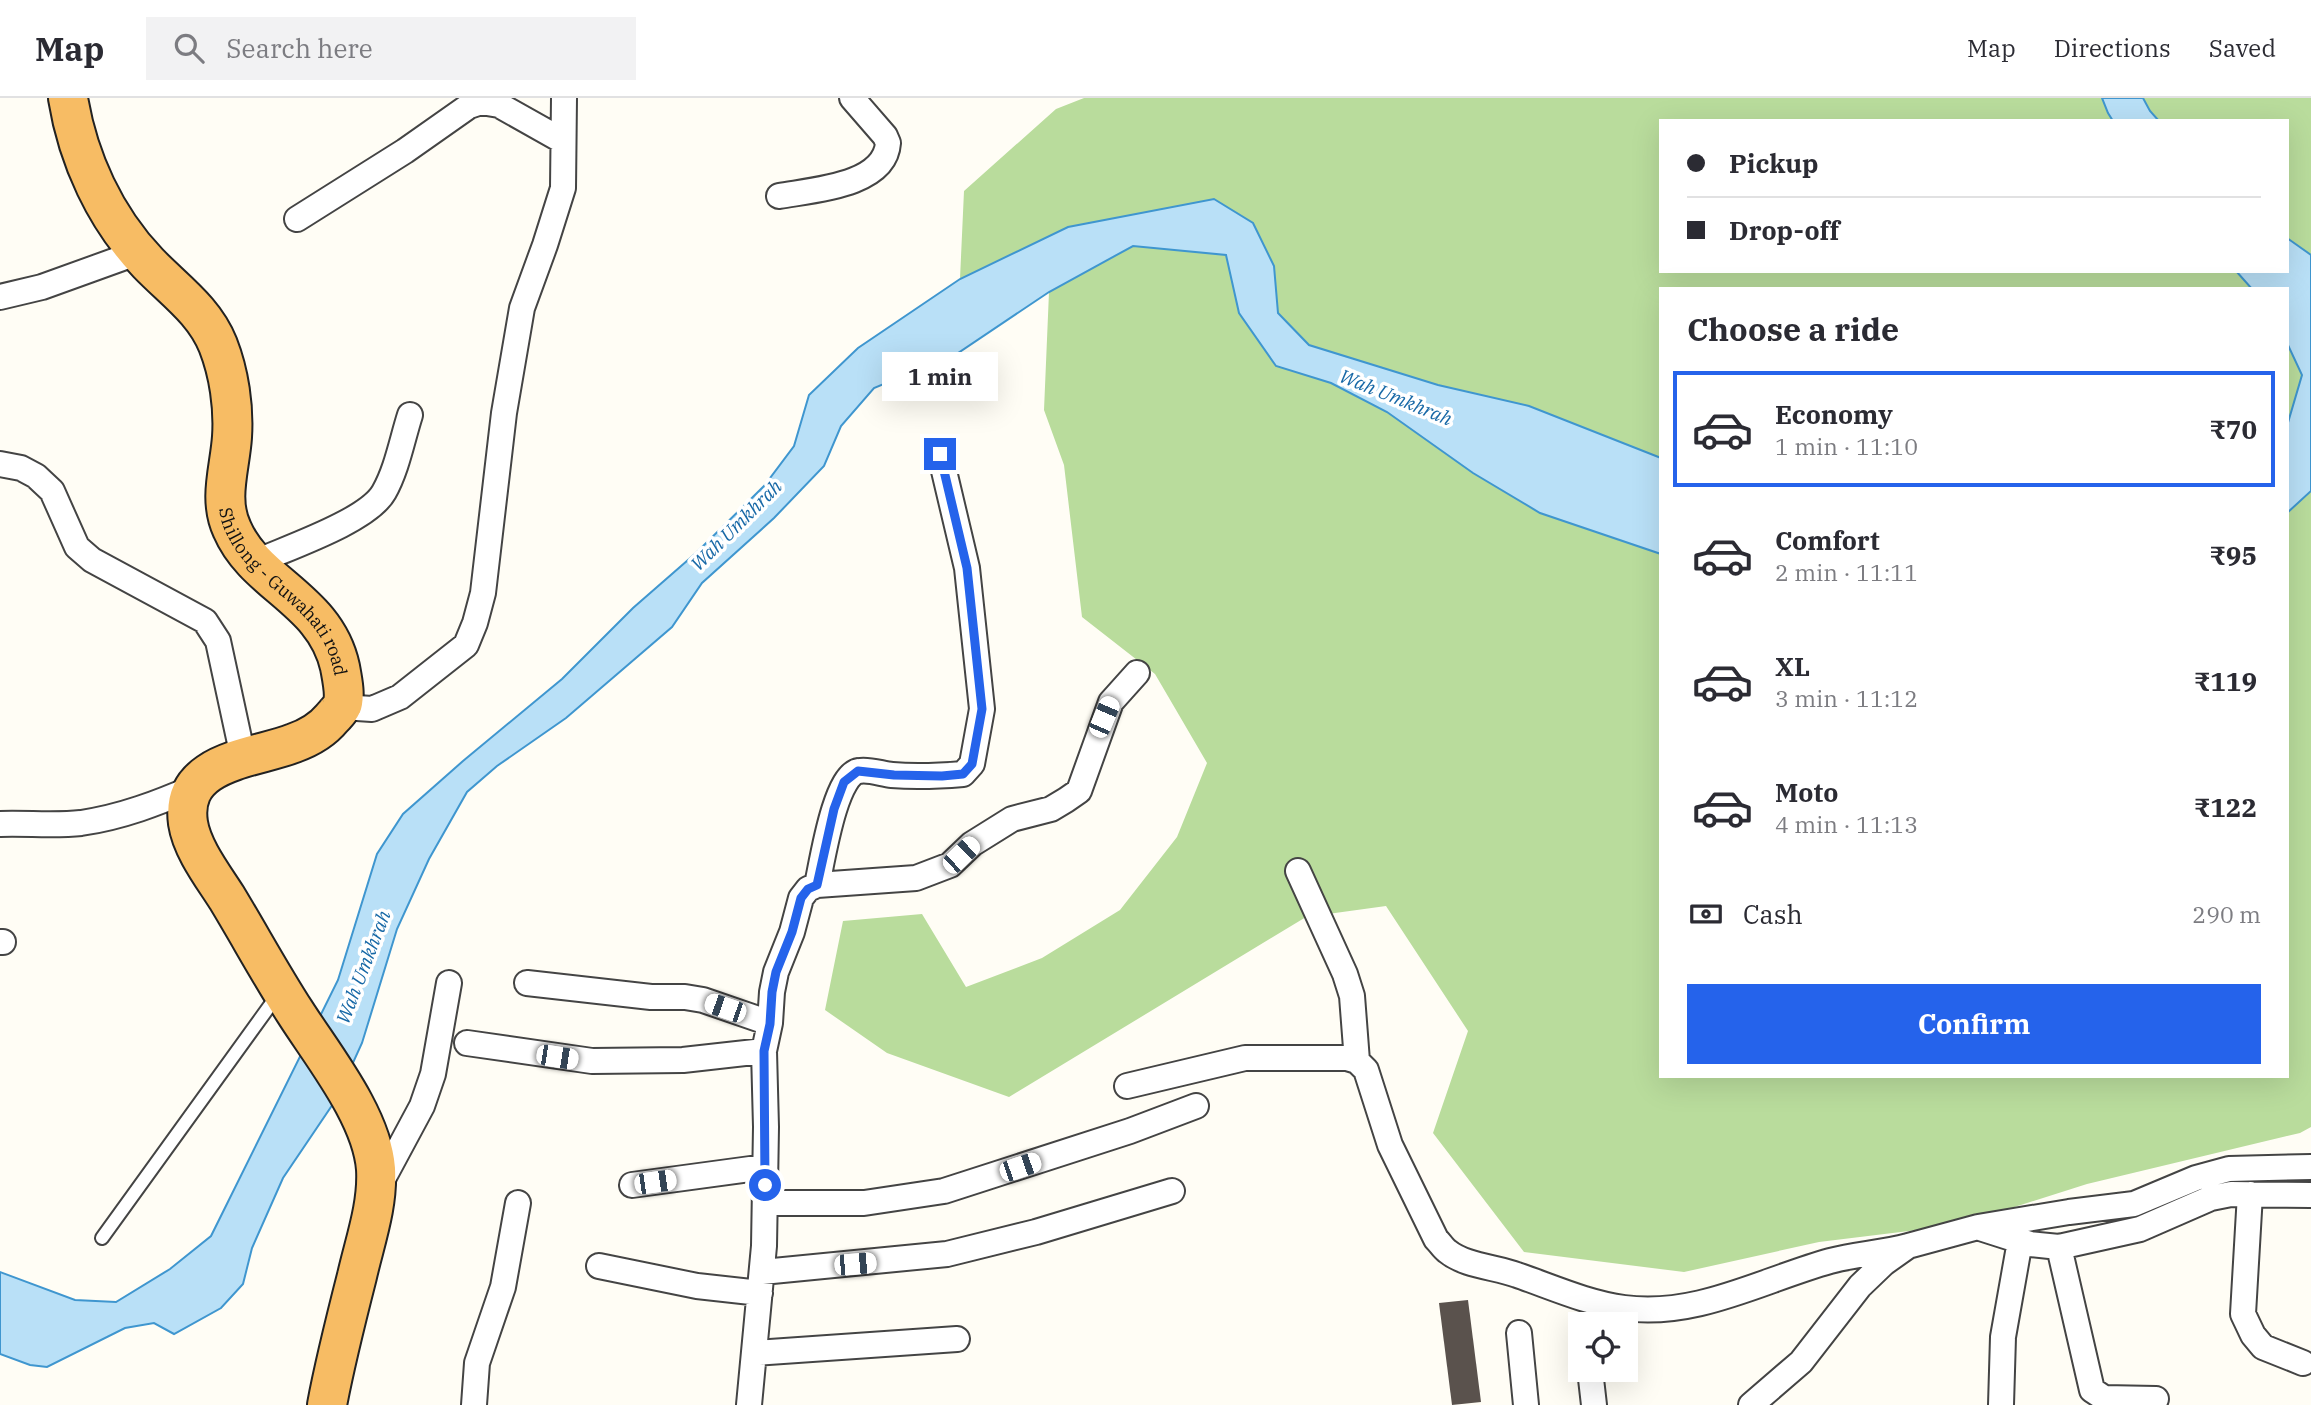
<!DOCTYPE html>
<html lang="en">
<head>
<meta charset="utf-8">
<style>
  body { margin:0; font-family:"IBM Plex Serif",serif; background:#f2f2f3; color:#2b2b33; height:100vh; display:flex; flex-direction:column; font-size:26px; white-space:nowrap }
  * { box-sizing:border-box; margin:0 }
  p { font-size:23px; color:#7c7c81 }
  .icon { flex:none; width:38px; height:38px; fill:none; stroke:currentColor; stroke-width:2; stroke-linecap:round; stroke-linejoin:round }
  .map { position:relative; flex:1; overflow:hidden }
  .details { position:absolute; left:1659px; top:189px; width:630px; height:791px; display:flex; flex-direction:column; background:#fff; border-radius:0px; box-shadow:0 7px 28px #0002 }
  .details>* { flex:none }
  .hud { position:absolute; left:1659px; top:21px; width:630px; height:154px; border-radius:0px; box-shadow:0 7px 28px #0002; display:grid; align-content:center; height:154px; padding:0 28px; background:#fff }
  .controls { position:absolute; left:1568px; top:1214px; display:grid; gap:14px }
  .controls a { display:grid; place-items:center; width:70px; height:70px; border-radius:0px; background:#fff; box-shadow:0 7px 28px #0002; font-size:35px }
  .end { position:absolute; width:32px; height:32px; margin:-16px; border:9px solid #2563eb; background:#fff; box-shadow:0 0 0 4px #fff }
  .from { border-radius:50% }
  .bubble { position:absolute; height:49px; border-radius:0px; background:#fff; box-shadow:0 7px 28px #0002; font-size:23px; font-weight:800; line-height:49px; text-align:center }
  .car { position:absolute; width:21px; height:42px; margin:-21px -10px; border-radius:9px; box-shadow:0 0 5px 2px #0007; background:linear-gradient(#fff 24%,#345 0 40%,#fff 0 76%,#345 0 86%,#fff 0) }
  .hud b { display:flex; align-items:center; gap:24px; height:66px; font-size:26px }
  .hud b+b { border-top:2px solid #e1e1e2 }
  .hud i { width:18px; height:18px; background:#2b2b33 }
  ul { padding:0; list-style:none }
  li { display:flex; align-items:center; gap:21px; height:116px; margin:0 14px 10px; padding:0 14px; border:4px solid transparent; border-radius:0px }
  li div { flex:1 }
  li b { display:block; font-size:26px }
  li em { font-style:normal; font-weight:800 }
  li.current { border-color:#2563eb }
  li>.icon { width:63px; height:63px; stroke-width:1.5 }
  h2 { padding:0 28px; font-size:32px; line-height:84px }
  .pay { display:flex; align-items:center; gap:18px; height:77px; padding:0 28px; font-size:26px }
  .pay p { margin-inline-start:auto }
  .action { display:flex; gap:14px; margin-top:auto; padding:14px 28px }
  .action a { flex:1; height:80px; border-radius:0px; background:#2563eb; color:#fff; font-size:28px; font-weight:800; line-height:80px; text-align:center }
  header { display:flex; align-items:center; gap:42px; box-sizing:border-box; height:98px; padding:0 35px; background:#fff; border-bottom:2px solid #e1e1e2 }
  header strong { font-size:33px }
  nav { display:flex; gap:38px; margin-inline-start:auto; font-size:24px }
  .search { width:490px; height:63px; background:#f2f2f3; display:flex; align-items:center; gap:18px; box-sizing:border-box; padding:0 24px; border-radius:0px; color:#7c7c81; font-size:26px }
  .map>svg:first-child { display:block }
  .forest { fill:#b9dc9c }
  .water { fill:#b9e0f7; stroke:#3f96cf; stroke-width:2 }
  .building { fill:#5a524d }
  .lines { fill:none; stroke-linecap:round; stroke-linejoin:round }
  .service-casing { stroke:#444; stroke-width:16 }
  .minor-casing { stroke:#444; stroke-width:28 }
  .trunk-casing { stroke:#222; stroke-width:42 }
  .service { stroke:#fff; stroke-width:12 }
  .minor { stroke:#fff; stroke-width:24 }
  .trunk { stroke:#f7bc64; stroke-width:38 }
  .route { stroke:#2563eb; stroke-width:9 }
  .labels { text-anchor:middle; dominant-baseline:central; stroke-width:7; stroke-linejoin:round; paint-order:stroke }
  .street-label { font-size:18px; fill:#111; stroke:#fff }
  .water-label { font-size:19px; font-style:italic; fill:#1768a6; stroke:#fff }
</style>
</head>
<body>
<header>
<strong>Map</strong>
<div class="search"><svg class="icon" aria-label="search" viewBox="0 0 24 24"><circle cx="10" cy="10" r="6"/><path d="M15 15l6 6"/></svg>Search here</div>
<nav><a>Map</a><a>Directions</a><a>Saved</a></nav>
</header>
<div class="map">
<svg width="2311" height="1307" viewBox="0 0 2311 1307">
  <rect width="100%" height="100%" fill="#fffdf5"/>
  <path class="forest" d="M1084 0H2102L2108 15 2113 23H1661V173H2236L2252 191H1661V360L1529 308 1438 287 1309 247 1278 215 1274 168 1253 125 960 181 964 93 1056 11Z
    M2143 0H2311V157L2287 140V23H2159L2150 13Z
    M1133 148 1226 157 1239 215 1276 268 1331 285 1387 314 1473 375 1540 415 1661 456V978H2287V415L2311 393V1029L2300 1035 2087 1086 1958 1127 1819 1144 1684 1174 1524 1154 1433 1035 1468 933 1386 808 1306 819 1009 999 887 955 825 912 843 823 922 816 966 889 1042 860 1120 812 1177 739 1207 665 1155 576 1082 519 1064 367 1044 312 1049 194Z
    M2287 245 2302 277 2287 328Z"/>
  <path class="water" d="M2102 0H2143L2150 13 2159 23H2113L2108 15Z
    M1214 101 1253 125 1274 168 1278 215 1309 247 1438 287 1529 308 1661 360V456L1540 415 1473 375 1387 314 1331 285 1276 268 1239 215 1226 157 1133 148 1049 194 958 255 874 290 841 328 824 368 774 420 702 485 672 529 566 620 497 668 467 694 429 761 397 831 362 945 337 1000 283 1080 252 1150 243 1186 221 1210 174 1236 154 1225 125 1230 47 1269 30 1267 0 1256V1174L75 1202 116 1204 170 1171 211 1138 338 882 377 756 403 716 463 663 562 581 633 510 696 455 764 388 794 348 809 297 858 250 960 181 1068 129Z
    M2287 140 2311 157V393L2287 415V328L2302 277 2287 245V191H2252L2236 173H2287Z"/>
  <path class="building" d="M1468 1202 1481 1304 1452 1307 1439 1205Z"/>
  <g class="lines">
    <g class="service-casing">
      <path id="service" d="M102 1140 279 895"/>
    </g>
    <g class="minor-casing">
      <path id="minor" d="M779 98C812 92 885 88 888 45L885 38 852 0
        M297 121 405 53 469 8 481 4 499 7 563 43
        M0 199 42 189 139 154
        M0 366 21 370 36 378 52 393 77 449 92 462 205 523 218 543 243 659
        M256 464C287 450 368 423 384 394 397 371 402 342 410 317
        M342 609 372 611 400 599 466 547 475 525 483 495 504 315 522 210 545 147 563 90 564 0
        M0 726C27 725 55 728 81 725 122 719 158 705 195 689
        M1298 773 1345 876 1352 898 1357 963
        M817 787C822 765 835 676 859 673 869 671 882 676 892 677 915 679 939 678 963 676L972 666 982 611 967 470 940 356
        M0 844H3
        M527 885 651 899H685L703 902 770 925
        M467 945 592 963 683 962 764 953
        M1127 988 1245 960H1347L1357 963 1366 972 1390 1047 1436 1141C1440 1145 1443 1150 1447 1153 1465 1168 1496 1169 1517 1177 1552 1189 1587 1205 1624 1210 1696 1220 1762 1182 1830 1163 1856 1156 1882 1155 1908 1148
        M632 1087 765 1069
        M378 1090 422 1008 433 976 449 885
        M2250 1096 2243 1216 2253 1237 2263 1249 2303 1265
        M765 1105H864L944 1093 1130 1033 1196 1008
        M1980 1130 2030 1146 2059 1149 2140 1131 2211 1100 2231 1096 2311 1097
        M2059 1149 2092 1292 2104 1300 2156 1301
        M599 1168 697 1188 760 1195
        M762 1174 947 1156 1036 1134 1172 1093
        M1519 1235 1526 1307
        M755 1255 957 1241
        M1590 1272 1594 1307
        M474 1307 477 1265 503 1189 518 1105
        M749 1307 764 1148 766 1029 764 953 770 925 772 894 776 874 792 834 801 800 808 791 817 787 916 780 950 767 972 746 1012 721 1051 711 1066 702 1079 693 1111 604 1137 575
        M1751 1307 1801 1264 1860 1188 1884 1165 1908 1148 1978 1129 2069 1114 2134 1106 2196 1080 2229 1071 2311 1069
        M2001 1307 2003 1239 2020 1143"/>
    </g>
    <g class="trunk-casing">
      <g id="trunk">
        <path id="s1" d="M68 0C78 61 105 120 148 165 174 192 204 212 218 247 229 275 234 309 232 339 230 370 218 401 232 431 256 487 325 501 340 569 342 580 346 598 342 608 342 609 333 619 332 620 323 631 308 640 294 645 254 661 179 662 188 725 192 751 213 778 227 800 250 838 271 877 295 914 323 958 372 1018 376 1071 378 1108 365 1143 357 1178 346 1221 335 1264 327 1307"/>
      </g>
    </g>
    <use href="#service" class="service"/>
    <use href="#minor" class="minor"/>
    <use href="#trunk" class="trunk"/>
  </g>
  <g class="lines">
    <path class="route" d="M765 1087 764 953 770 926 772 894 776 874 792 834 801 800 808 791 817 787 834 711 844 684 858 673 894 677 942 678 963 676 972 666 982 611 967 470 940 356"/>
  </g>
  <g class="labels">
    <g class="street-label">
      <text stroke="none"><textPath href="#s1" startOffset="564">Shillong - Guwahati road</textPath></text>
    </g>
    <g class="water-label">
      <text transform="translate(1396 299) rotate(22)">Wah Umkhrah</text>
      <text transform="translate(736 427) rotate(-45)">Wah Umkhrah</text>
      <text transform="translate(363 869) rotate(-69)">Wah Umkhrah</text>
    </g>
  </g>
</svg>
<div class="controls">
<a><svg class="icon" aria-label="locate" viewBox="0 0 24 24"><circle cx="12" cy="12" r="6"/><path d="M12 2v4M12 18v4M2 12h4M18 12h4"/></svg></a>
</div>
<i class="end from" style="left:765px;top:1087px"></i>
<i class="end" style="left:940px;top:356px"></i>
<div class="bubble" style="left:882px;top:254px;width:116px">1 min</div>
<i class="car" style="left:1104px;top:619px;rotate:23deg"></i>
<i class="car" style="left:961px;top:757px;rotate:46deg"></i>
<i class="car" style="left:725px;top:910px;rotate:289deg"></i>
<i class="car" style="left:557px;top:959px;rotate:99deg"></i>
<i class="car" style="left:1020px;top:1069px;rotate:71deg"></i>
<i class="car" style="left:655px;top:1084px;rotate:82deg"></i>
<i class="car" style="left:855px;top:1166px;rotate:85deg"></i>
<div class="hud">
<b><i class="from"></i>Pickup</b>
<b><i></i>Drop-off</b>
</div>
<section class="details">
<h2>Choose a ride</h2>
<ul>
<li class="current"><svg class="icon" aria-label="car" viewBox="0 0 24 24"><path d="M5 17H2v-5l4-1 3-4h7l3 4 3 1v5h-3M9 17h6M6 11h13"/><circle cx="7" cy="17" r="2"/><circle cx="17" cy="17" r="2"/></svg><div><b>Economy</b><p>1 min · 11:10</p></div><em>₹70</em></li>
<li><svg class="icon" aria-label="car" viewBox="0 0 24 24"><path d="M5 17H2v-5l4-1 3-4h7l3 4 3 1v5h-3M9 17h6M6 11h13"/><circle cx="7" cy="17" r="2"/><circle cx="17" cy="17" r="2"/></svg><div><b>Comfort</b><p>2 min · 11:11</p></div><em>₹95</em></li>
<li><svg class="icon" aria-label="car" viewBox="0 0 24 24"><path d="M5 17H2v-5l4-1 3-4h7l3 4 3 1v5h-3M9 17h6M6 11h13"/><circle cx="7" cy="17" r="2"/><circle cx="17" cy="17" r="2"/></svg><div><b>XL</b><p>3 min · 11:12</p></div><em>₹119</em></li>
<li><svg class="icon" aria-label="car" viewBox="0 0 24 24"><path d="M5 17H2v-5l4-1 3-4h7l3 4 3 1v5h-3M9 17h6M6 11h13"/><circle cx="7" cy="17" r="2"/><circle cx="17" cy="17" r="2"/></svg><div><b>Moto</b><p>4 min · 11:13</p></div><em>₹122</em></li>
</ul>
<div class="pay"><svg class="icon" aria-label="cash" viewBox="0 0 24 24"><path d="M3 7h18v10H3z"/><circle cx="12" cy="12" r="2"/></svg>Cash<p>290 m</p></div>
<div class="action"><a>Confirm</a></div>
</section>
</div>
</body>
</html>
